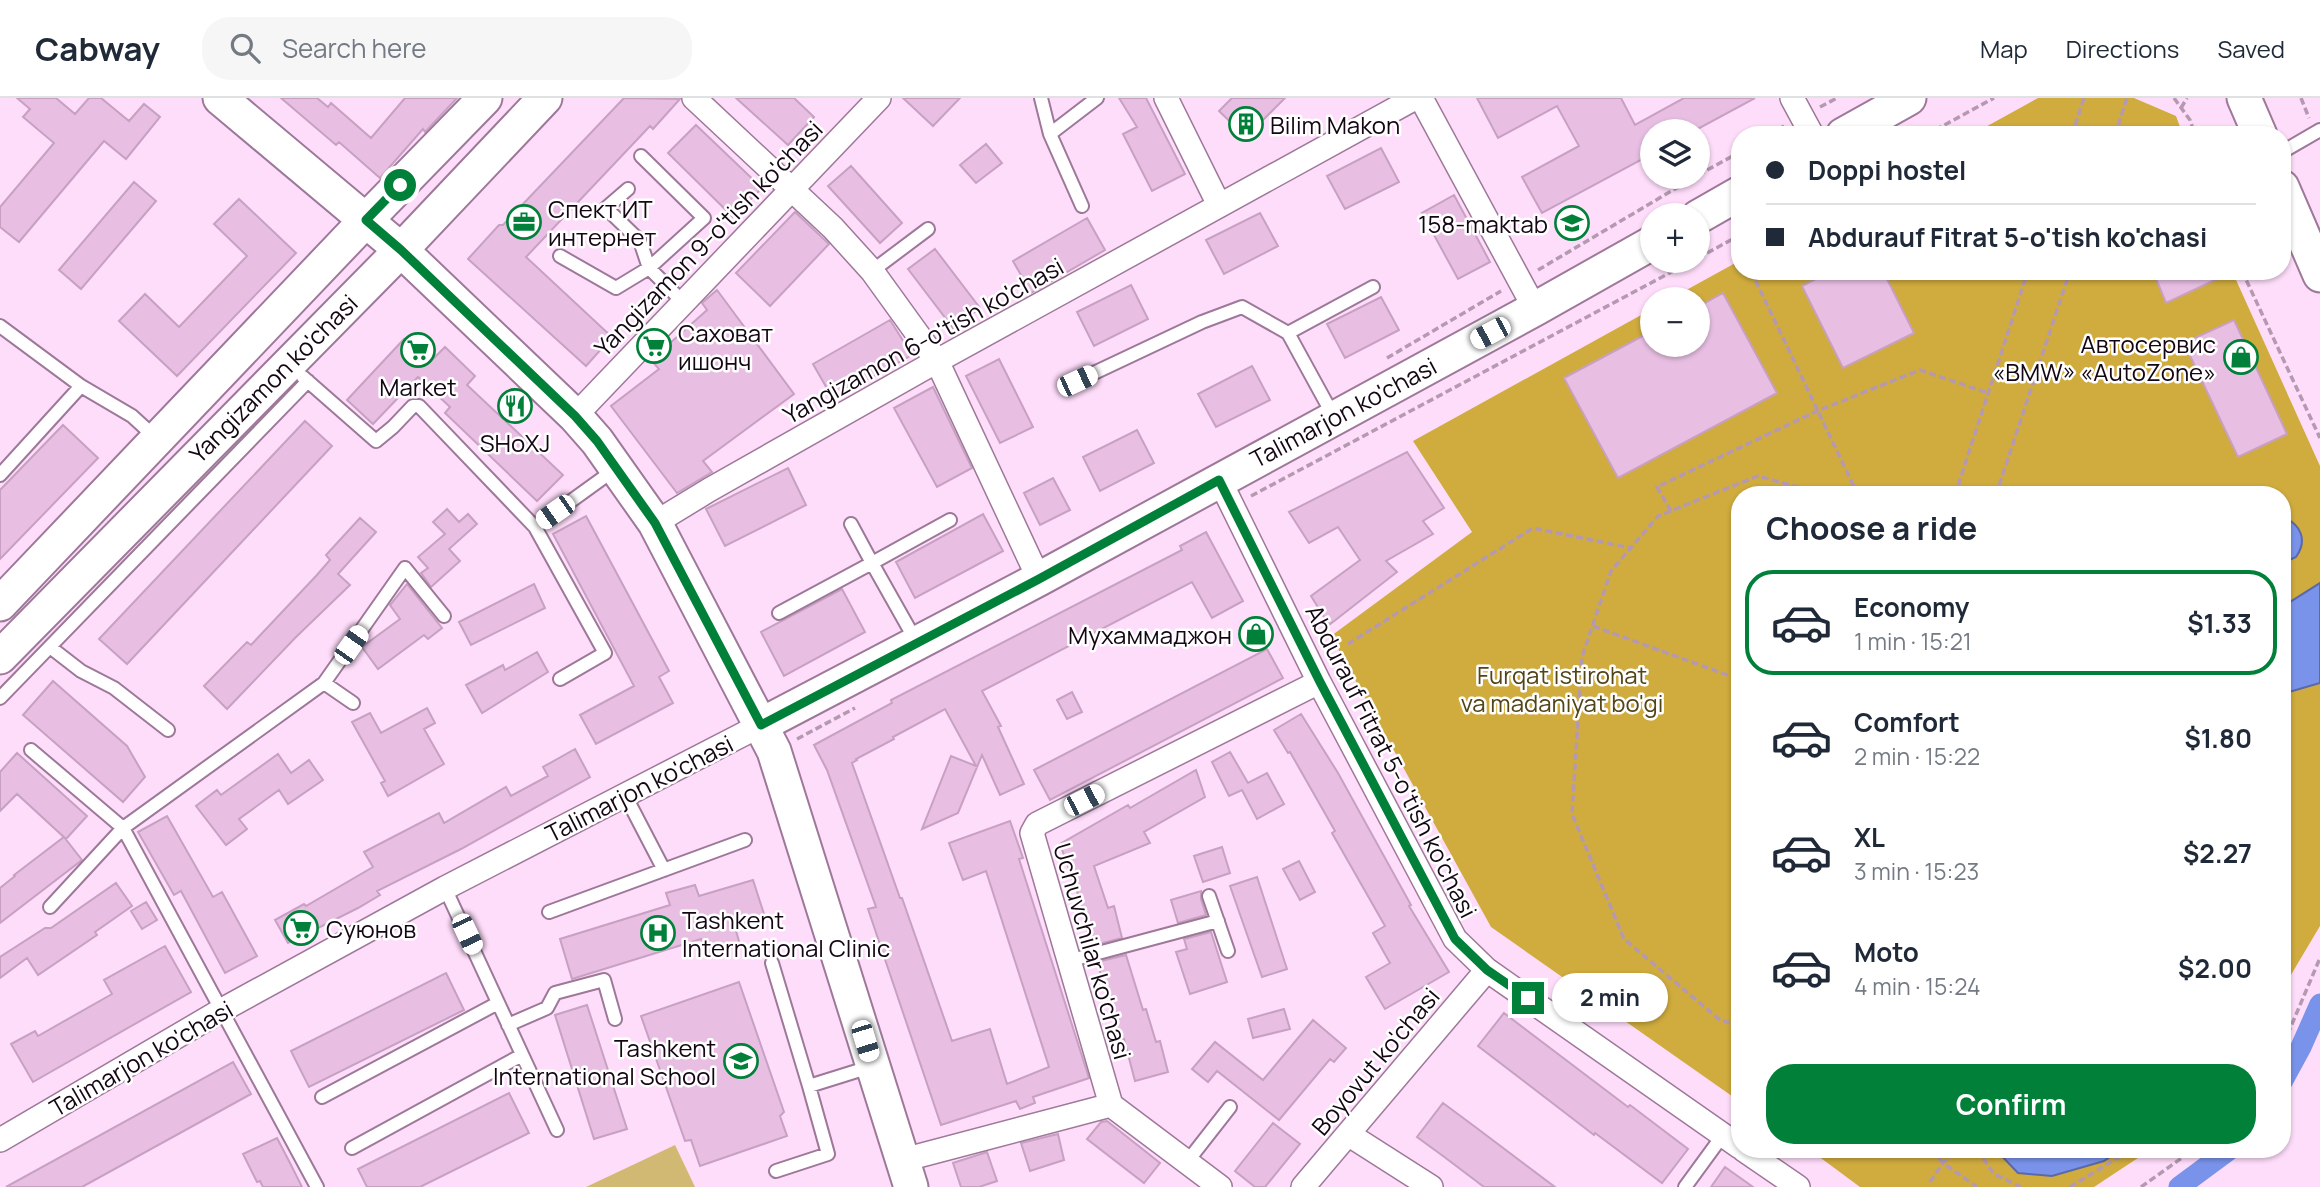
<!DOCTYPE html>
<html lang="en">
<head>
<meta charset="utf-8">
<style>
  body { margin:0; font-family:Manrope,sans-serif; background:#f6f6f7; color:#1f2937; height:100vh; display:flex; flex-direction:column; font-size:26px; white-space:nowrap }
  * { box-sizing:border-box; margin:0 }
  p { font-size:23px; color:#747a83 }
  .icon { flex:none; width:38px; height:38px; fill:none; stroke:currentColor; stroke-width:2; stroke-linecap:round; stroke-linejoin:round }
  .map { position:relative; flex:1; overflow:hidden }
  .sheet { position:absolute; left:1731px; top:388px; width:560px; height:672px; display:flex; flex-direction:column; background:#fff; border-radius:28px; box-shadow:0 2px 5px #0004 }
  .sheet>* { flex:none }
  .top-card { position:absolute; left:1731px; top:28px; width:560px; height:154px; border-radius:28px; box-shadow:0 2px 5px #0004; display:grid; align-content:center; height:154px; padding:0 35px; background:#fff }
  .buttons { position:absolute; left:1640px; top:21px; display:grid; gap:14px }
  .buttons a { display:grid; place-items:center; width:70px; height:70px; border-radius:50%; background:#fff; box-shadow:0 2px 5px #0004; font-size:35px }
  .end { position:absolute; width:32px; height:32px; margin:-16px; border:9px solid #008039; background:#fff; box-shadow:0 0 0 4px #fff }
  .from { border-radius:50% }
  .bubble { position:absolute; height:49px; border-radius:24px; background:#fff; box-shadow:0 2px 5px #0004; font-size:23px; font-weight:700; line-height:49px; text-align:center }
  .car { position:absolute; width:21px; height:42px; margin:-21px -10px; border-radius:9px; box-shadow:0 0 5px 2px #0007; background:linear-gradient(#fff 24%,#345 0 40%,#fff 0 76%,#345 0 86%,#fff 0) }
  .top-card b { display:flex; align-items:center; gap:24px; height:66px; font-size:26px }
  .top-card b+b { border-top:2px solid #e0e1e3 }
  .top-card i { width:18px; height:18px; background:#1f2937 }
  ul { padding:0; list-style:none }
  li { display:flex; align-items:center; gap:21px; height:105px; margin:0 14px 10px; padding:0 21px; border:4px solid transparent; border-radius:28px }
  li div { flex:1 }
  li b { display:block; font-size:26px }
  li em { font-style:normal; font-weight:700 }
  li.on { border-color:#008039 }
  li>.icon { width:63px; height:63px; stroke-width:1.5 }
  h2 { padding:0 35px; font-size:32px; line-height:84px }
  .action { display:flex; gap:14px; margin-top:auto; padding:14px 35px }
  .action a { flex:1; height:80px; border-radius:28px; background:#008039; color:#fff; font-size:28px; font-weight:700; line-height:80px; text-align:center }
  header { display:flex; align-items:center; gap:42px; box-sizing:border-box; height:98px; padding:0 35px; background:#fff; border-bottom:2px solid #e0e1e3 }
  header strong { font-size:33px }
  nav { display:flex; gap:38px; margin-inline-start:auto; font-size:24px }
  .search { width:490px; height:63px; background:#f6f6f7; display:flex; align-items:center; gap:18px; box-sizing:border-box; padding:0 24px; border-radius:28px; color:#747a83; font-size:26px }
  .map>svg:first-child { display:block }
  .green { fill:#d2b973 }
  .forest { fill:#d0ac3e }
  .water { fill:#7a93ea; stroke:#5b69a9; stroke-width:2 }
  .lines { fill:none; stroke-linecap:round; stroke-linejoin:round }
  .canal { stroke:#7a93ea; stroke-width:21 }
  .building { fill:#e8bfe3; stroke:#c7a0c2; stroke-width:2 }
  .lane-casing { stroke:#9e7899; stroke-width:16 }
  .street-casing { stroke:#9e7899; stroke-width:26 }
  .secondary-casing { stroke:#9e7899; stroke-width:37 }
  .path { stroke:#b499b1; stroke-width:3.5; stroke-dasharray:7 3.5; stroke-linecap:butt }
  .lane { stroke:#fff; stroke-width:12 }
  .street { stroke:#fff; stroke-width:23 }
  .secondary { stroke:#fff; stroke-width:33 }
  .route { stroke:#008039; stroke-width:9 }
  .labels { text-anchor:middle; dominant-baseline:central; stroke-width:5; stroke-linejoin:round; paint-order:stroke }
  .poi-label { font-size:24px; fill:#130612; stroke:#fff; text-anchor:start }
  .street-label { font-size:24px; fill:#130612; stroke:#fff }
  .park-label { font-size:24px; fill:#534417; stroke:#fff }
</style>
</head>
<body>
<header>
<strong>Cabway</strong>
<div class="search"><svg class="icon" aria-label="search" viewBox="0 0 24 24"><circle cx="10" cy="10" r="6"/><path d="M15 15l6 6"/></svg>Search here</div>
<nav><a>Map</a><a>Directions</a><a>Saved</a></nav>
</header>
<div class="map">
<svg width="2320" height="1089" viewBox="0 0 2320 1089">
  <rect width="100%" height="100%" fill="#feddfa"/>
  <path class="green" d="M675 1047 695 1089H586Z"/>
  <path class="forest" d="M2038 0H2134L2176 18 2183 37H1971Z
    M1739 163 1740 173H2232L2320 368V828L2282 892V397H1740L1739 1003 1491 829 1331 538 1472 434 1413 343 1652 211V247H1698V201H1670Z
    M1810 1052H2150L2094 1089H1860Z"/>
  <path class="water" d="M2282 419C2301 426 2308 442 2296 459L2283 465Z
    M2320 485V585L2282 596V509Z
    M1996 1052H2120L2104 1063 2052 1078 2018 1075Z"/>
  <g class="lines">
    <path class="canal" d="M2282 984 2301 949 2320 906
      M2179 1089 2229 1052"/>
  </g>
  <path class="building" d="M17 0H56L75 16 89 0H101L129 23 144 6 160 19 126 61 104 43 19 144 0 129V109L54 45 23 19 30 11Z
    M281 0H317L328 9 331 5 371 40 405 0H457L425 34 423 31 380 80 339 44 336 47Z
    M624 0 680 1 653 31 650 28 526 159 612 239 586 268 468 161 499 127H503Z
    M736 0H794L814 19 788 47Z
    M903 0H960L933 28Z
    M1119 0H1146L1185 76 1152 93 1123 36 1137 29Z
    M1232 0H1285L1246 39 1219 13Z
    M1477 0H1621L1635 27 1684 0H1755L1694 33H1652V56L1542 115 1522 79 1579 48 1557 8 1498 40Z
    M696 27 762 90 733 119 668 55Z
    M986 46 1002 65 976 85 960 67Z
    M1381 50 1399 84 1345 111 1327 78Z
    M851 68 902 125 880 145 828 88Z
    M134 84 156 103 81 191 59 172Z
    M1454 97 1490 164 1458 181 1422 115Z
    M239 101 296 155 177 278 119 223 145 196 179 229 247 158 214 126Z
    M795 114 829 146 770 208 736 175Z
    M1260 115 1278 148 1224 176 1206 142Z
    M1087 120 1105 152 1031 195 1013 163Z
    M935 151 980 210 953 230 908 171Z
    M1831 173H1883L1914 235 1843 270 1802 188Z
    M2153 173H2234L2166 205Z
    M1131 187 1148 221 1094 248 1077 214Z
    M717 192 794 296 703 363 712 374 677 395 611 308 659 271 651 262 707 212 702 205Z
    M1723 195 1777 295 1618 380 1564 280 1652 233V247H1698V209Z
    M1381 199 1399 232 1345 260 1327 226Z
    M890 222 912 257 833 301 813 266Z
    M2234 222 2287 336 2238 359 2184 245Z
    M404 241 429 265 445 249 475 278 467 287 563 377 537 403 445 315 450 309 418 279 373 326 347 302Z
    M999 261 1033 329 1000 345 966 278Z
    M1252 268 1270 302 1216 329 1198 296Z
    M933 289 972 370 937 389 894 310Z
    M305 323 332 348 127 566 99 541Z
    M63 327 98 360 0 461V392Z
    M1137 332 1154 365 1100 393 1083 359Z
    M1407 354 1444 410 1423 423 1433 436 1386 463 1397 474 1329 527 1311 498 1360 462 1338 429 1309 445 1289 414Z
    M788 370 806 407 725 448 706 411Z
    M1053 380 1070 412 1040 427 1024 395Z
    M447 411 459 424 468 416 477 426 449 451 460 463 431 489 421 475 428 470 418 459 445 436 433 424Z
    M983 416 1003 453 915 500 896 464Z
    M586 418 669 573 659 579 673 605 596 646 580 617 634 588 553 436Z
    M360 420 376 434 338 476 350 487 296 539 227 611 204 588 247 544 251 547 316 478 330 462 326 457Z
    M1206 434 1243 503 1212 520 1192 484 982 593 1001 628 998 629 1024 686 1000 697 982 657 958 715 922 731 951 658 976 668 945 611 893 639 894 641 856 661 857 662 852 665 900 800H902L952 943 990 931 1007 986 1049 969 986 773 963 782 949 745 1010 723 1023 760 1019 761 1089 980 1033 999 1035 1005 1020 1011 1016 1003 941 1027 868 811 876 809 827 672 814 647 892 605 891 602 1182 452 1180 448Z
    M407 486 442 530 428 541 424 537 378 571 362 549 400 521 390 507Z
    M534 486 545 510 471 547 459 524Z
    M842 491 865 534 784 578 761 534Z
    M1267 551 1283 580 1050 702 1034 672Z
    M537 554 548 574 482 615 466 587 503 567 505 572Z
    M53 583 127 648 145 679 123 704 23 617Z
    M1072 594 1082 614 1067 621 1057 602Z
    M427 610 435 625 424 631 444 666 388 698 381 685 385 683 352 624 370 615 381 635Z
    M1301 616 1338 675 1411 807 1409 808 1449 874 1385 911 1366 879 1390 865 1373 835 1385 828 1332 735 1335 733 1290 654 1288 655 1274 632Z
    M575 651 590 679 461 751 377 793 380 797 358 810 288 845 275 822 304 806 306 808 373 769 364 754 439 715 444 725 506 689 511 698 548 678 543 669Z
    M1230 654 1248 685 1267 675 1284 706 1257 721 1242 692 1229 698 1212 664Z
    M17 655 87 718 66 741 17 696 0 713V674Z
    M278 656 291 675 309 662 323 682 288 706 279 692 239 721 247 731 226 747 196 708 217 692 221 697Z
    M1196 672 1205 699 1144 734 1150 745 1094 768 1108 810 1114 808 1122 840 1091 848 1080 802 1060 746 1128 707 1130 710Z
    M167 718 213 799 222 794 257 858 225 875 181 793 174 797 138 734Z
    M64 739 82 762 0 825V790L15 778 14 777Z
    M1222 749 1230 775 1203 784 1194 758Z
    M1299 763 1315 794 1300 802 1283 771Z
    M1257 779 1287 871 1262 879 1230 788Z
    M753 782 765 819 735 829 740 847 706 857 701 841 572 881 560 841 670 807 666 795 695 787 699 798Z
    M116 785 132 808 95 834 97 837 38 877 27 860 0 880V859L45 830H51Z
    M1201 793V801L1206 817 1178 825 1171 802Z
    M146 804 157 822 142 831 131 813Z
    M1211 834 1227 884 1190 896 1176 854 1187 851 1184 841Z
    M165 848 191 894 33 984 11 946 35 933 38 938 112 896 104 882Z
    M1126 857 1143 912 1146 911 1156 944 1160 943 1168 974 1135 983 1124 941 1121 942 1097 864Z
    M446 875 464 912 309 989 291 953Z
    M739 884 784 1014 780 1018 787 1038 700 1068 691 1042 685 1043 641 918Z
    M587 907 627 1031 594 1041 555 917Z
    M1284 911 1290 931 1253 940 1248 921Z
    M1504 915 1628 1009 1630 1007 1688 1051 1662 1085 1595 1035 1594 1037 1478 948Z
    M1313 922 1346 950 1334 964 1330 961 1279 1022 1217 973 1208 984 1192 971 1215 944 1263 982Z
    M233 964 251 996 82 1089H6Z
    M509 995 529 1035 420 1089H367L358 1071Z
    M1443 1005 1474 1028 1555 1089H1484L1443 1058 1417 1039Z
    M1107 1023 1160 1065 1144 1085 1087 1041 1101 1024Z
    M1273 1025 1300 1046 1265 1089H1255L1235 1073Z
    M1058 1036 1064 1062 1030 1073 1021 1045Z
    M277 1040 290 1065 302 1089H263L260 1083 257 1084 243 1056Z
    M987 1054 997 1083 979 1089H961L953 1065Z
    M1725 1069 1753 1089H1711Z"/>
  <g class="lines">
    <g class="lane-casing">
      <path id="lane" d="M1041 0 1050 36
        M2282 54 2320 32
        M628 91 606 110 640 143 649 170 683 204
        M1082 108 1050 36 1097 0
        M560 158 616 190 649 170 704 120 641 58
        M872 173 928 131
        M0 228 81 288 132 318 156 340
        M1288 235 1373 189
        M303 279 376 343 393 329 413 308H419L535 429
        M1077 283 1202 224 1242 209 1288 235 1334 319
        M0 377 81 288
        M779 515 872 465 851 426
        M916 543 872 465 950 422
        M50 549 81 573 114 590 168 632
        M560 581 605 555 535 429 614 372
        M324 585 353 605
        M0 600 308 283
        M31 652 123 730 317 1089
        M625 697 664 772
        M445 790 557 1032
        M1209 798 1228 853
        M50 809 123 730 324 585 405 470 444 518
        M549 814 745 742
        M1068 863 1218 823
        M772 865 809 988 873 968
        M508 927 547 910 555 895 604 882 615 921
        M322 999 498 905
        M352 1050 522 957
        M1187 1064 1230 1009
        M776 1073 828 1056 809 988
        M1685 1089 1723 1037"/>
    </g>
    <g class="street-casing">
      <path id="street" d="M694 0 833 130 872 173 937 263 1039 481
        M1166 0 1219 107
        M1421 0 1535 211
        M1792 0 1812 37
        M575 318 879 0
        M1219 381 1319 584 1455 841 1487 872 1740 1049
        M655 425 709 392 937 263 1415 0
        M1348 1036 1431 1089
        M0 1042 222 912 445 790 761 627
        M1744 1052 1798 1089
        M903 1062 1111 1007
        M1220 1089 1111 1007 1032 735 1037 726 1319 584
        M1303 1089 1487 872"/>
    </g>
    <g class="secondary-casing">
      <path id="secondary" d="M220 0 401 152 575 318 597 343 655 425 774 653 911 1089
        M2244 0 2260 37
        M1843 37 1909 0
        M2282 89 2320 177
        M1698 119 1740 95
        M0 506 366 122 485 0
        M0 559 401 152 545 0
        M761 627 1039 481 1535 211 1652 145"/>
    </g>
    <path class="path" d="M2174 0 2190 22 2195 37
      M2301 0 2309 20
      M1820 9 1837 0
      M2181 10 2187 0
      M1769 37 1786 27
      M1926 37 1994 0
      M2072 37 2084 0
      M2115 37 2127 0
      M1698 77 1740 54
      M1735 140 1740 150
      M1698 160 1740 137
      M1538 172 1695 79
      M1751 173 1858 397
      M2242 173 2320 340
      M1387 260 1501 193
      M1955 397 2028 173
      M1996 397 2070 173
      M1251 398 1692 163
      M1671 413 1657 389 1817 313 1920 272 1988 295
      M1593 528 1730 578H1740
      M1348 546 1533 430 1630 450
      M797 641 855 610
      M1740 928 1720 922 1624 841 1572 716 1582 559 1611 473 1658 418 1758 378 1827 397
      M2282 945 2289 933 2320 860
      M1932 1052 1943 1065 1977 1089
      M1977 1052 1994 1076 2021 1089
      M1894 1059 1898 1052
      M1930 1084 1943 1065 1958 1052
      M2070 1089 2131 1052
      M2141 1089 2193 1052"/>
    <use href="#lane" class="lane"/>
    <use href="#street" class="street"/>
    <use href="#secondary" class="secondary"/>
  </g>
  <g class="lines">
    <path class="route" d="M400 87 366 122 401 152 575 318 597 343 655 425 761 627 1039 481 1219 382 1320 584 1455 841 1487 872 1528 900"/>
  </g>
  <defs>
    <g id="building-ring" transform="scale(1.75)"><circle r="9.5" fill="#fff" stroke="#008039" stroke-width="1.5"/><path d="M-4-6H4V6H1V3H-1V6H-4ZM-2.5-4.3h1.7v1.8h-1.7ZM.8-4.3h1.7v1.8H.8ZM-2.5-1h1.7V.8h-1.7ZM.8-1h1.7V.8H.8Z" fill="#008039"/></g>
    <g id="office-ring" transform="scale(1.75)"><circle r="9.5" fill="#fff" stroke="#008039" stroke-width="1.5"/><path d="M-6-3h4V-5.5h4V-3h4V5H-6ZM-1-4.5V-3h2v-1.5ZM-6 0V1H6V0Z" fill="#008039"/></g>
    <g id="school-ring" transform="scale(1.75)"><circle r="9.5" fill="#fff" stroke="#008039" stroke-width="1.5"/><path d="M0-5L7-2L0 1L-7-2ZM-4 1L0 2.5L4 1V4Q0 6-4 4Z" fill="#008039"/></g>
    <g id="supermarket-ring" transform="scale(1.75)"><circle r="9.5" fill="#fff" stroke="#008039" stroke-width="1.5"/><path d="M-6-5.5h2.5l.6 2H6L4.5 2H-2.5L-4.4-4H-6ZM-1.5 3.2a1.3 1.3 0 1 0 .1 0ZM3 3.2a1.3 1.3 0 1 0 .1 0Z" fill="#008039"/></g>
    <g id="shop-ring" transform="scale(1.75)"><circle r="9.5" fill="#fff" stroke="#008039" stroke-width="1.5"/><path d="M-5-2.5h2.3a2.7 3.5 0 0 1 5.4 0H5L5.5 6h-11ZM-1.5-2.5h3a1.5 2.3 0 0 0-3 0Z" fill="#008039"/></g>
    <g id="restaurant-ring" transform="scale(1.75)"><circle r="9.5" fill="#fff" stroke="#008039" stroke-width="1.5"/><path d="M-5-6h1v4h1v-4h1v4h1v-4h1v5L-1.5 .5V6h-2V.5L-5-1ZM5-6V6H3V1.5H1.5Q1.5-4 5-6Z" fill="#008039"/></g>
    <g id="hospital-ring" transform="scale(1.75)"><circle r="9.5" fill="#fff" stroke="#008039" stroke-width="1.5"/><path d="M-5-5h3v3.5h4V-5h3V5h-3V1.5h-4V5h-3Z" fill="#008039"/></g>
  </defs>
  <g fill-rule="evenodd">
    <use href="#building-ring" x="1246" y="26"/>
    <use href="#office-ring" x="524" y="124"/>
    <use href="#school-ring" x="1572" y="125"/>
    <use href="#supermarket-ring" x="654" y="248"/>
    <use href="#supermarket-ring" x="418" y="252"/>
    <use href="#shop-ring" x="2241" y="259"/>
    <use href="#restaurant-ring" x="515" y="308"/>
    <use href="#shop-ring" x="1256" y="536"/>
    <use href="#supermarket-ring" x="301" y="830"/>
    <use href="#hospital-ring" x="658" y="835"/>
    <use href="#school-ring" x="741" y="963"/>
  </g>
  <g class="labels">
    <g class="poi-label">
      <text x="1270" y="26">Bilim Makon</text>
      <text x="548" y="110">Спект ИТ<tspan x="548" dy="28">интернет</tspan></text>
      <text x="1548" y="125" text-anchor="end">158-maktab</text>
      <text x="678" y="234">Саховат<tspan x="678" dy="28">ишонч</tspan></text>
      <text x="2216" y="245" text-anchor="end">Автосервис<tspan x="2216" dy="28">«BMW» «AutoZone»</tspan></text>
      <text x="418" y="288" text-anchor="middle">Market</text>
      <text x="515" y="344" text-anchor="middle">SHoXJ</text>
      <text x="1232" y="536" text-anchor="end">Мухаммаджон</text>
      <text x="682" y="821">Tashkent<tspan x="682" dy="28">International Clinic</tspan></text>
      <text x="326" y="830">Суюнов</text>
      <text x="716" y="949" text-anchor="end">Tashkent<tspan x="716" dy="28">International School</tspan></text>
    </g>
    <g class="street-label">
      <text transform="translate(708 140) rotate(-46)">Yangizamon 9-o'tish ko'chasi</text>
      <text transform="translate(923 242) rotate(-29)">Yangizamon 6-o'tish ko'chasi</text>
      <text transform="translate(273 280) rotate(-45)">Yangizamon ko'chasi</text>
      <text transform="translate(1343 314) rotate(-28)">Talimarjon ko'chasi</text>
      <text transform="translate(1392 663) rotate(63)">Abdurauf Fitrat 5-o'tish ko'chasi</text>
      <text transform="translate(639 690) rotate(-27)">Talimarjon ko'chasi</text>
      <text transform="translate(1093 853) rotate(74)">Uchuvchilar ko'chasi</text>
      <text transform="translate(141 960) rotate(-30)">Talimarjon ko'chasi</text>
      <text transform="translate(1375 963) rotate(-50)">Boyovut ko'chasi</text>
    </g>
    <g class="park-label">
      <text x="1562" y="576">Furqat istirohat<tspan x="1562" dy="28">va madaniyat bo'gi</tspan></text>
    </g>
  </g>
</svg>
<div class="buttons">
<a><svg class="icon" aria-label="layers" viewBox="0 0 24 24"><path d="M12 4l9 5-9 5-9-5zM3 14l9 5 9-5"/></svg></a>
<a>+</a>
<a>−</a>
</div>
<i class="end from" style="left:400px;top:87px"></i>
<i class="end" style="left:1528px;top:900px"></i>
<div class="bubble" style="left:1552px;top:875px;width:116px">2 min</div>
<i class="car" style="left:1490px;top:235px;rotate:242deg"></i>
<i class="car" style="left:1077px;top:283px;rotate:65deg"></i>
<i class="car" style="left:555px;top:414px;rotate:235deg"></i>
<i class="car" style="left:351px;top:547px;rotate:35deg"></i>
<i class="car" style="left:1084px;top:702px;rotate:63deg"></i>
<i class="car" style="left:467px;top:836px;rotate:155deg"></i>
<i class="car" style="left:865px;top:943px;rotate:163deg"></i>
<div class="top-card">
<b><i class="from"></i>Doppi hostel</b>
<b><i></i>Abdurauf Fitrat 5-o'tish ko'chasi</b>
</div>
<section class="sheet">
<h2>Choose a ride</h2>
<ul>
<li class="on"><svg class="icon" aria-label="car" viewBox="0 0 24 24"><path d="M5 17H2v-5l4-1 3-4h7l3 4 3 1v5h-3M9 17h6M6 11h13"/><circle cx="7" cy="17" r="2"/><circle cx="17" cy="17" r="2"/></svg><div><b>Economy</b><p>1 min · 15:21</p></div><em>$1.33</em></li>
<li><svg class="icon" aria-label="car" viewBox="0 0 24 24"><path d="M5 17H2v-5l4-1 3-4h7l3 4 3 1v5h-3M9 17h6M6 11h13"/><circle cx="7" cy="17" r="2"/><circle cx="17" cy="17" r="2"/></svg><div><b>Comfort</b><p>2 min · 15:22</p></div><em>$1.80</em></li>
<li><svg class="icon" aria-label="car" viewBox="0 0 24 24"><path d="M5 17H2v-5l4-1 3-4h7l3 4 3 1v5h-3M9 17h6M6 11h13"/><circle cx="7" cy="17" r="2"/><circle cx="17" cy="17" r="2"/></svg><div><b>XL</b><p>3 min · 15:23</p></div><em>$2.27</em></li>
<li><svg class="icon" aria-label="car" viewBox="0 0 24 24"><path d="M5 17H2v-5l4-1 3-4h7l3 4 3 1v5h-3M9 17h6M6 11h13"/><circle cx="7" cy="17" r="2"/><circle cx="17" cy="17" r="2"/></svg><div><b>Moto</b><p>4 min · 15:24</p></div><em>$2.00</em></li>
</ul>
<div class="action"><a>Confirm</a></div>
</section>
</div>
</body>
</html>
